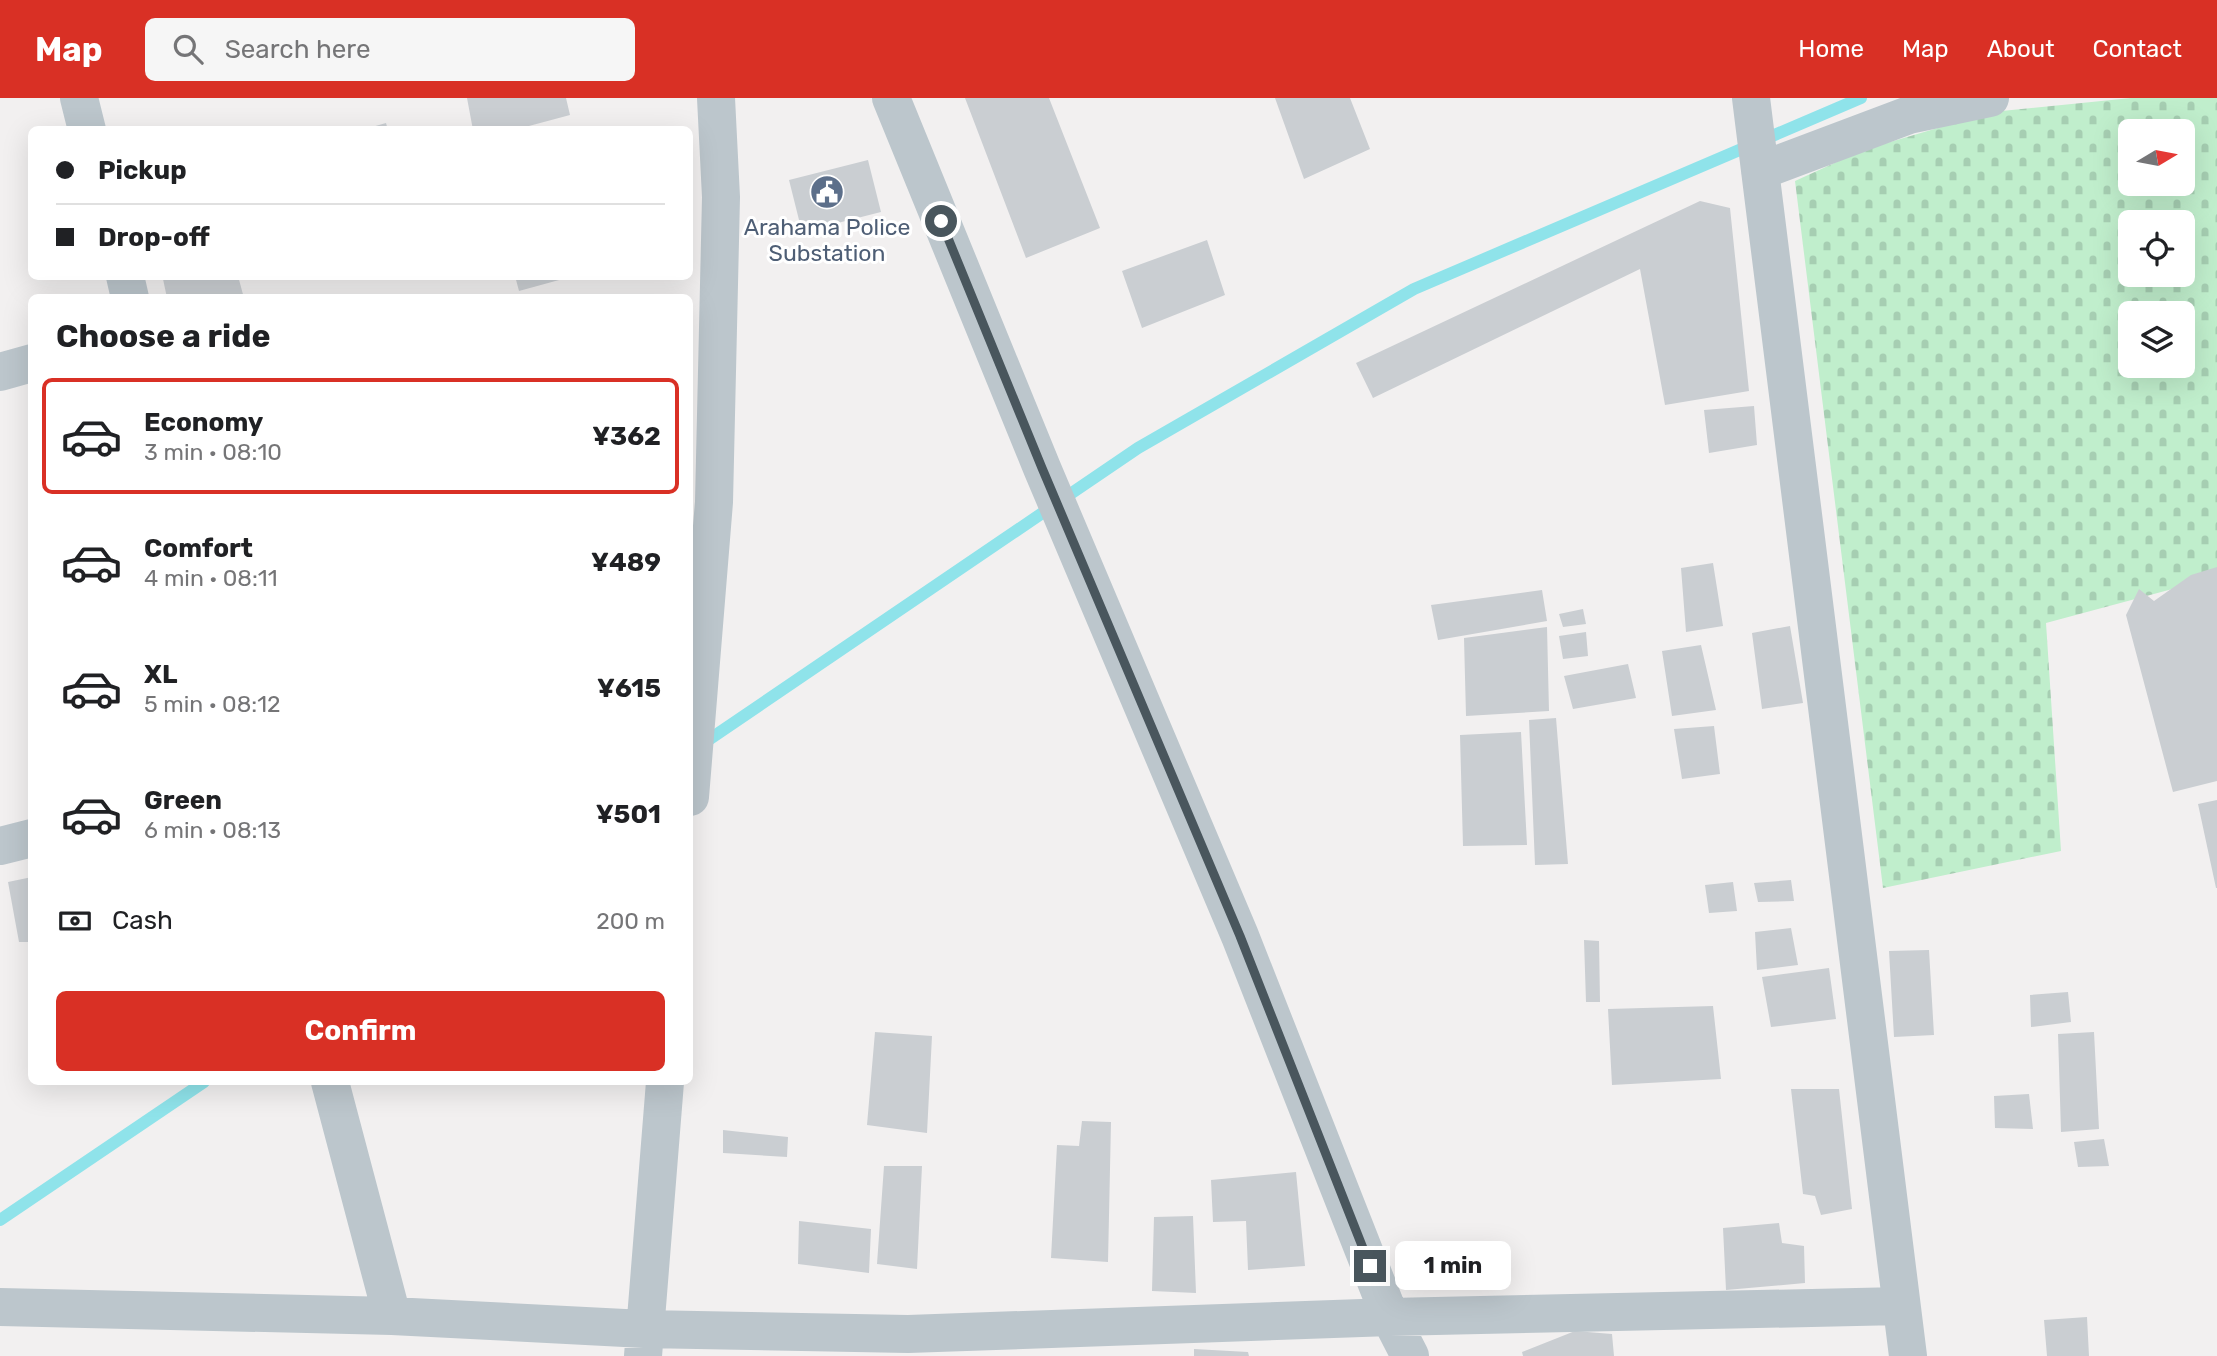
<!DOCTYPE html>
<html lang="en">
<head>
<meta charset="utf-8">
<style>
  body { margin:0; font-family:Rubik,sans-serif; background:#f6f6f6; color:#202124; height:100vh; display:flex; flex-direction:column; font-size:26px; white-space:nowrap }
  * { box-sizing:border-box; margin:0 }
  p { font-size:23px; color:#757577 }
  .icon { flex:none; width:38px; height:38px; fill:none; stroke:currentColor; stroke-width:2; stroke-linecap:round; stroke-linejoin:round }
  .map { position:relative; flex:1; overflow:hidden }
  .sheet { position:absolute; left:28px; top:196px; width:665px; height:791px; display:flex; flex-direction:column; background:#fff; border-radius:10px; box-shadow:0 7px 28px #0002 }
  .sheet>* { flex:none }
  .banner { position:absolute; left:28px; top:28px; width:665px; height:154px; border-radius:10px; box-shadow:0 7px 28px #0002; display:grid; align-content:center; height:154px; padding:0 28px; background:#fff }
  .needle { width:46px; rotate:80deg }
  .controls { position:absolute; left:2118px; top:21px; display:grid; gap:14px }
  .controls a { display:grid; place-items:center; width:77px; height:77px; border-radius:10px; background:#fff; box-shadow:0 7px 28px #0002; font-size:35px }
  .end { position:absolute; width:32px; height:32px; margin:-16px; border:9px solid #49565d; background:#fff; box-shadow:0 0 0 4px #fff }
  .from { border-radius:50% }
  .bubble { position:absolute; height:49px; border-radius:10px; background:#fff; box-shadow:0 7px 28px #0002; font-size:23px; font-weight:700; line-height:49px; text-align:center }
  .banner b { display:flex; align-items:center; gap:24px; height:66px; font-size:26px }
  .banner b+b { border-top:2px solid #e0e0e0 }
  .banner i { width:18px; height:18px; background:#202124 }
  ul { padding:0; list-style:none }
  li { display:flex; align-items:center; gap:21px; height:116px; margin:0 14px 10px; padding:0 14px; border:4px solid transparent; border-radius:10px }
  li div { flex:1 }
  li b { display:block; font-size:26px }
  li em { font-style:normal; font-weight:700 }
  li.on { border-color:#d93025 }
  li>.icon { width:63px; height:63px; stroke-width:1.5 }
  h2 { padding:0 28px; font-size:32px; line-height:84px }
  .pay { display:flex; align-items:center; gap:18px; height:77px; padding:0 28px; font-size:26px }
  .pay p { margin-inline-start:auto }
  .cta { display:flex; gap:14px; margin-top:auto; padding:14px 28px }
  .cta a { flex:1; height:80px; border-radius:10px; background:#d93025; color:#fff; font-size:28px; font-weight:700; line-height:80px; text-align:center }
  header { display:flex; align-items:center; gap:42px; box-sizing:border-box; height:98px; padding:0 35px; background:#d93025; color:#fff }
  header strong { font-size:33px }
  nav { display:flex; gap:38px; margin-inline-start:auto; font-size:24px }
  .search { width:490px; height:63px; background:#f6f6f6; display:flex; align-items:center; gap:18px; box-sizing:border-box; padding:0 24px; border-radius:10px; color:#757577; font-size:26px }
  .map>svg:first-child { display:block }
  .cemetery { fill:url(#cemetery-stones); fill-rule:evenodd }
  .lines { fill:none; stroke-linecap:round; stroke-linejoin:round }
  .stream { stroke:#8fe3ea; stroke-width:12 }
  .building { fill:#caced2 }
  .minor { stroke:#bcc6cc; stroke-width:38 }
  .route { stroke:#49565d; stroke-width:9 }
  .labels { text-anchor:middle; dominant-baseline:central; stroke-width:6; stroke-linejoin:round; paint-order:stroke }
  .service-label { font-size:23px; fill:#4e5e75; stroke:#fff }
</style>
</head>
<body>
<header>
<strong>Map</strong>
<div class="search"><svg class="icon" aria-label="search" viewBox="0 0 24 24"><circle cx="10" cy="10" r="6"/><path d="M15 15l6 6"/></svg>Search here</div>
<nav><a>Home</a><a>Map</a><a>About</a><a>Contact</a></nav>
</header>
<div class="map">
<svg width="2217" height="1258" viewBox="0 0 2217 1258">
  <defs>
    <pattern id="cemetery-stones" width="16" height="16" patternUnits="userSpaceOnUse" patternTransform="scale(1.75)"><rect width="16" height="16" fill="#c0eecc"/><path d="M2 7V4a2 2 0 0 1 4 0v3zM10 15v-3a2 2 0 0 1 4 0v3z" fill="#a6ceb2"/></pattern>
  </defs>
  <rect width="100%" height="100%" fill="#f2f0f0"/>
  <path class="cemetery" d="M2131 0H2217V479L2046 525 2061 753 1883 790 1795 83 1863 52 1992 14ZM2130 33H2182V86H2130ZM2130 124H2182V177H2130ZM2130 215H2182V268H2130Z"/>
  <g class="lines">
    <path class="stream" d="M701 647 1138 350 1414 191 1861 0
      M0 1122 204 984"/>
  </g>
  <path class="building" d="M467 0H566L570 17 514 32H473Z
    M965 0H1049L1100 130 1026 160Z
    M1275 0H1350L1370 51 1304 81Z
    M386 25 388 32H365V31Z
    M868 62 881 114 802 134 789 82Z
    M1700 103 1730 110 1749 293 1665 307 1640 171 1373 300 1356 265Z
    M1207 142 1225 197 1142 230 1122 173Z
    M176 178H238L244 200H167L163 181Z
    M515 178H570V179L519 193Z
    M1754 308 1757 347 1709 355 1704 312Z
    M1713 465 1723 528 1686 534 1681 470Z
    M2217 469V683L2173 694 2126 517 2139 491 2154 503 2191 477Z
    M1542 492 1547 523 1438 542 1431 507Z
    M1583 511 1586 526 1563 529 1559 516Z
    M1790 528 1803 605 1762 611 1752 535Z
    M1547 529 1549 613 1466 618 1464 540Z
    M1586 534 1588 558 1563 561 1559 538Z
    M1701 547 1716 612 1672 618 1662 553Z
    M1628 566 1636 600 1573 611 1564 578Z
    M1556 620 1568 766 1535 767 1529 622Z
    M1714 628 1720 676 1682 681 1674 631Z
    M1521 634 1527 747 1463 748 1460 637Z
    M2217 702V790H2216L2198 706Z
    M32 779V844H19L8 784Z
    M1791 782 1794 803 1758 804 1754 785Z
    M1733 784 1737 813 1709 815 1705 787Z
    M1791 830 1798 867 1757 872 1755 834Z
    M1584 842 1599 843 1600 904H1586Z
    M1929 852 1934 937 1894 939 1889 853Z
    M1829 870 1836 921 1771 929 1762 879Z
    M2068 894 2071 924 2031 929 2030 897Z
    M1713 908 1721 981 1612 987 1608 911Z
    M875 934 932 938 927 1035 867 1027Z
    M2094 934 2099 1031 2061 1034 2058 936Z
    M1791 991H1839L1852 1111 1821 1117 1815 1098 1803 1096Z
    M2029 996 2033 1031 1995 1030 1994 998Z
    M1082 1023 1111 1024 1108 1164 1051 1160 1057 1047 1079 1048Z
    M723 1032 788 1039 787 1059 723 1055Z
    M2104 1041 2109 1068 2078 1069 2074 1044Z
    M884 1068H922L917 1171 877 1166Z
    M1296 1074 1305 1168 1248 1172 1246 1123 1213 1124 1211 1082Z
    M1193 1118 1196 1195 1152 1193 1154 1119Z
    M799 1123 871 1131 869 1175 798 1166Z
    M1779 1125 1782 1145 1804 1148 1805 1185 1726 1192 1723 1130Z
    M2087 1219 2089 1258H2047L2044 1222Z
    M1575 1233 1612 1236 1614 1258H1523L1522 1254Z
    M1194 1251 1248 1254 1249 1258H1194Z"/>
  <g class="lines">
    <path class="minor" d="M79 0 87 32
      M891 0 1042 370 1240 838 1390 1219 1410 1258
      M1751 0 1908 1258
      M1760 73 1909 17 1990 0
      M125 178 130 200
      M0 274 32 265
      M690 699 714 404 721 99 716 0
      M0 748 32 740
      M330 984 392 1218
      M0 1209 392 1218 644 1231 908 1236 1390 1219 1901 1208
      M643 1258 665 984"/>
  </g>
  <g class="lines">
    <path class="route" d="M941 123 1042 370 1240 838 1370 1168"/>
  </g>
  <defs>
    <g id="civic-disc" transform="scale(1.75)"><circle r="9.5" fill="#5c6f8a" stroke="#fff"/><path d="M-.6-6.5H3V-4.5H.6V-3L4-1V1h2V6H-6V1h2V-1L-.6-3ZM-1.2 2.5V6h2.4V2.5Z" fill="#fff"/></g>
  </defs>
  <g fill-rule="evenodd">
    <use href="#civic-disc" x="827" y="94"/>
  </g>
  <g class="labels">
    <g class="service-label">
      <text x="827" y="129">Arahama Police<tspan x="827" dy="26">Substation</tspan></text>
    </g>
  </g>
</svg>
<div class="controls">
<a><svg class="needle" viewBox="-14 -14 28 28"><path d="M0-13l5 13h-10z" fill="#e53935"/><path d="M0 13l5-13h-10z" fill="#757577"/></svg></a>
<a><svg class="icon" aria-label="locate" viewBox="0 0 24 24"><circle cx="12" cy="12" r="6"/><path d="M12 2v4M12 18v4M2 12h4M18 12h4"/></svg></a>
<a><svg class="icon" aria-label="layers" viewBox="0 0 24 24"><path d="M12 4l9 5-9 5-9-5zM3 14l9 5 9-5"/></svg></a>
</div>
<i class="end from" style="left:941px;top:123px"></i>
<i class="end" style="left:1370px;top:1168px"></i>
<div class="bubble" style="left:1395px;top:1143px;width:116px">1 min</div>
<div class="banner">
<b><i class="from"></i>Pickup</b>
<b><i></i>Drop-off</b>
</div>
<section class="sheet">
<h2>Choose a ride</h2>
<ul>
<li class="on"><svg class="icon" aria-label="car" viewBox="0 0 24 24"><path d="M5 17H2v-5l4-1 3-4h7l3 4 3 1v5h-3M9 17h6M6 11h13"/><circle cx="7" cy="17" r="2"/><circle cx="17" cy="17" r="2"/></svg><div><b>Economy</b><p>3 min · 08:10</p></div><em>¥362</em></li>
<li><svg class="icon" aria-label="car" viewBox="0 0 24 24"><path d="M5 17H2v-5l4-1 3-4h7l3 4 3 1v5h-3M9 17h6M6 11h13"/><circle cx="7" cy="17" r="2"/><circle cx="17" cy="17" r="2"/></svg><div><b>Comfort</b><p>4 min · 08:11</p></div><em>¥489</em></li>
<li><svg class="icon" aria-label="car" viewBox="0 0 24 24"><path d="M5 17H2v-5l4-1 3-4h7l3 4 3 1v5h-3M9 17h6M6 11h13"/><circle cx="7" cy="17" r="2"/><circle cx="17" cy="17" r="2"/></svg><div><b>XL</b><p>5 min · 08:12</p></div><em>¥615</em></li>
<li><svg class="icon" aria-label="car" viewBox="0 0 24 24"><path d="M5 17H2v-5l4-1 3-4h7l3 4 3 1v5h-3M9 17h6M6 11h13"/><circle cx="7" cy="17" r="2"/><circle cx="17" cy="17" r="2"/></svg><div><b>Green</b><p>6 min · 08:13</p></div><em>¥501</em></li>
</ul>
<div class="pay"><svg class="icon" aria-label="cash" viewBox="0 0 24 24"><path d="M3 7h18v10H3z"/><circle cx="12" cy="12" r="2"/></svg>Cash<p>200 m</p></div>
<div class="cta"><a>Confirm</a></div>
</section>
</div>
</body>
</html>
